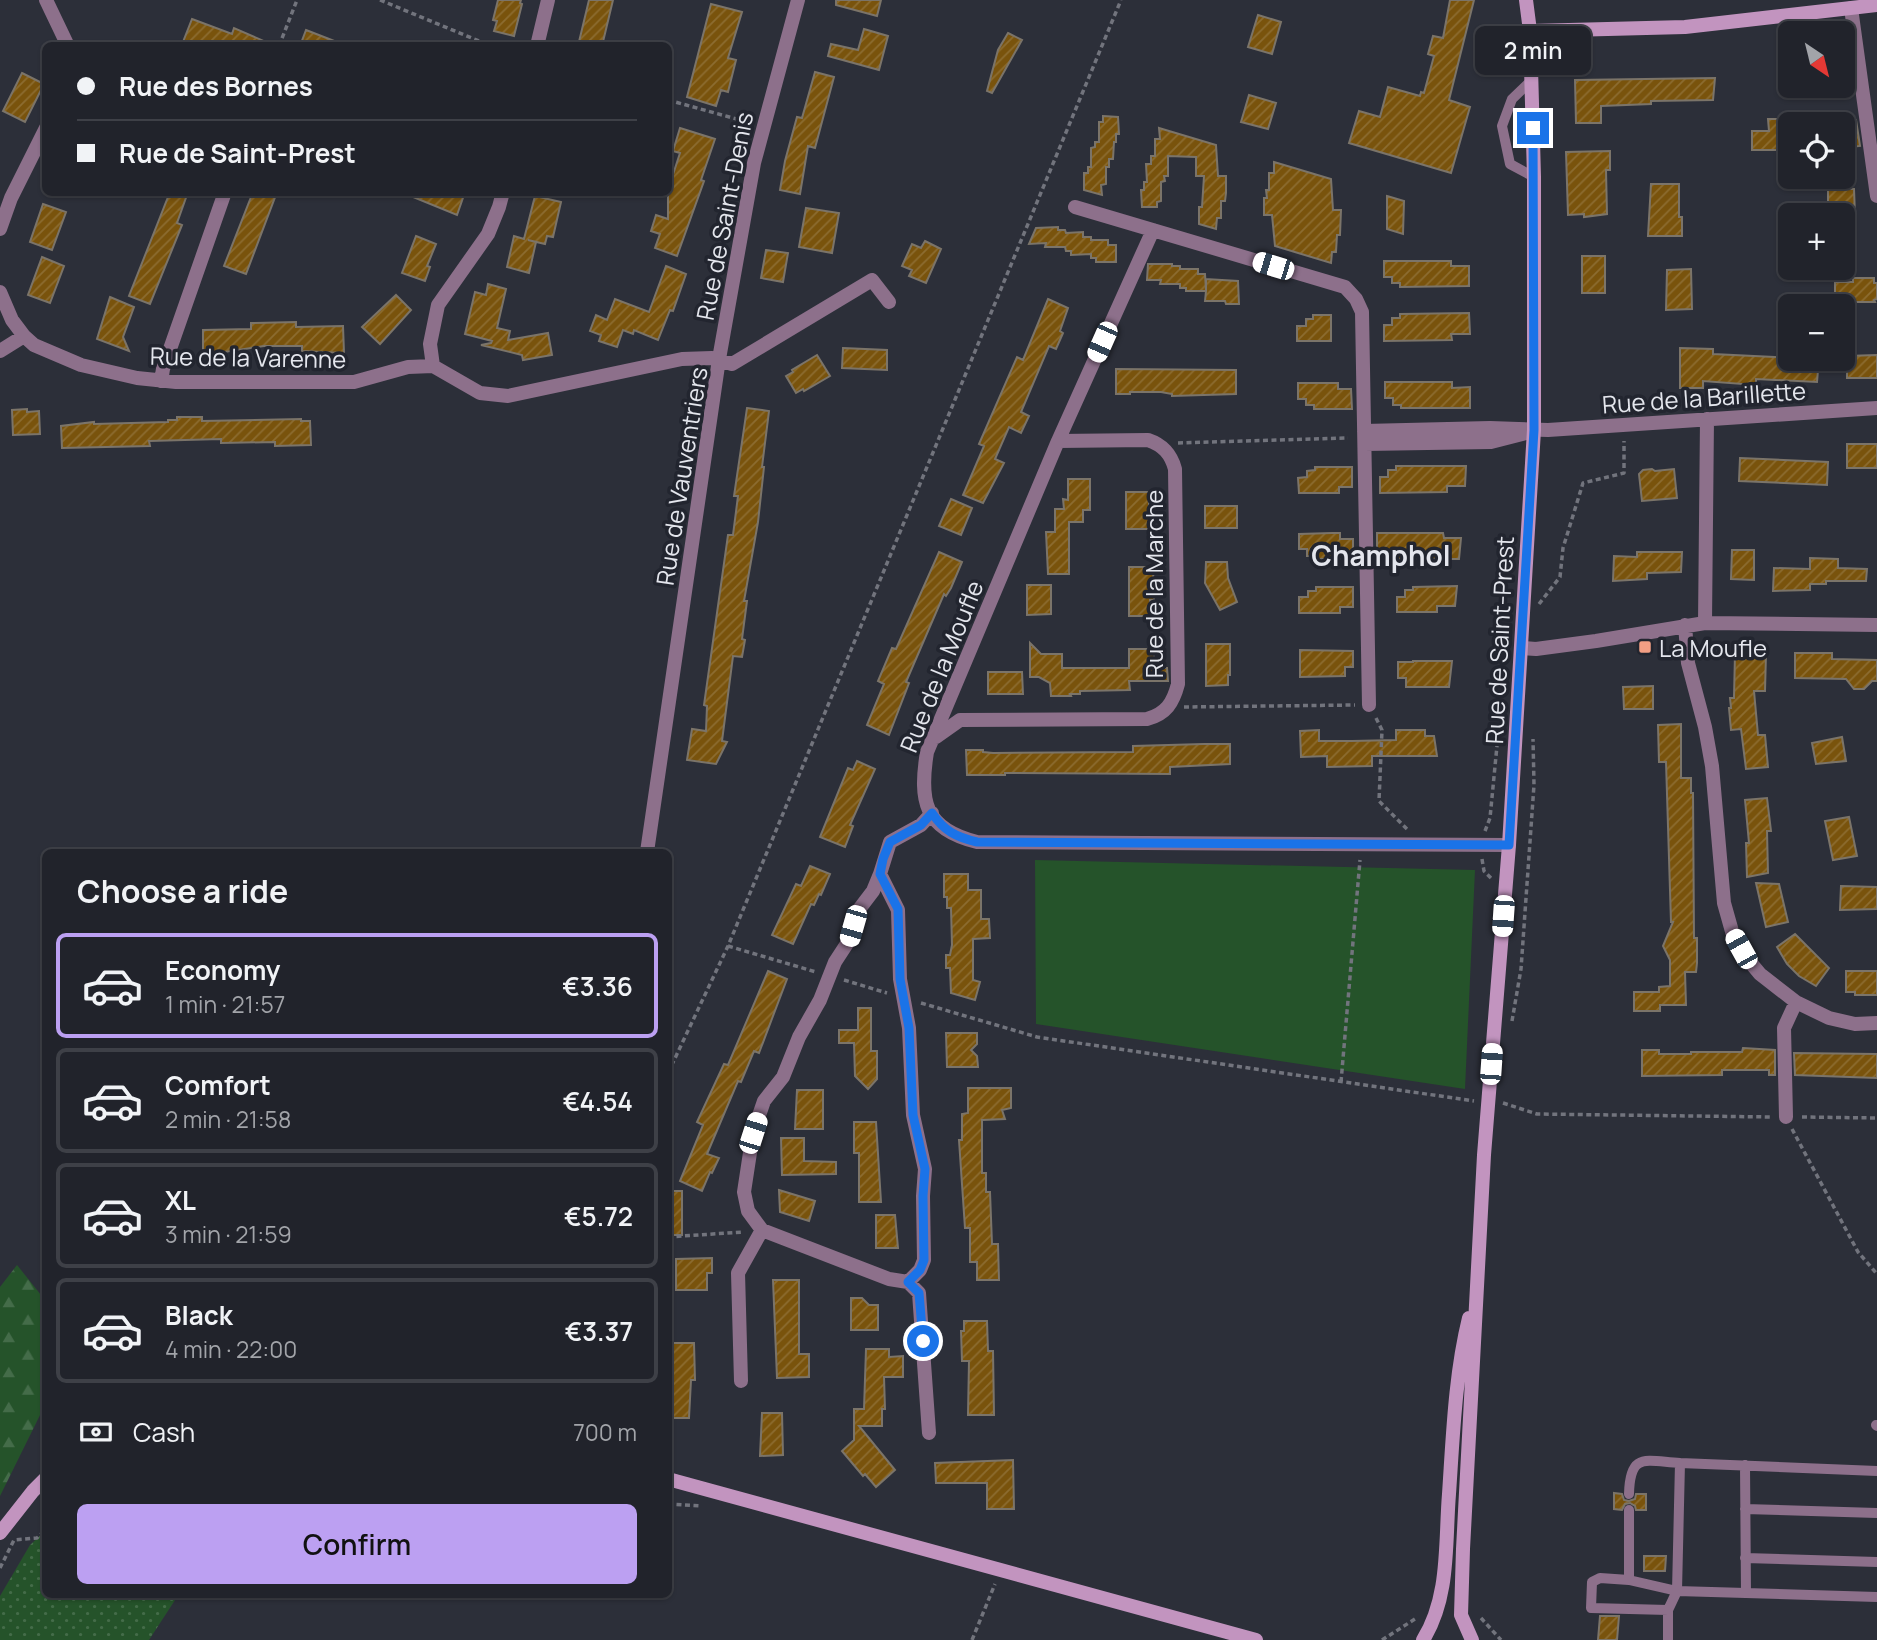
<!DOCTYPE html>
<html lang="en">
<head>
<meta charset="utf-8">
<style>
  body { margin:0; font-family:Manrope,sans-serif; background:#292b33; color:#f1f3f6; height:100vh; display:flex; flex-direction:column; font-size:26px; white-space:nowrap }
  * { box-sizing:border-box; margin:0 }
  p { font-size:23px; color:#a2a4a9 }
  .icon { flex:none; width:38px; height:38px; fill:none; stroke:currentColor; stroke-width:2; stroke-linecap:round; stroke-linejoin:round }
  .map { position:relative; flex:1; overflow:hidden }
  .panel { position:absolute; left:42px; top:849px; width:630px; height:749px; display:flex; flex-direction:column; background:#21232b; border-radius:10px; box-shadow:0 2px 5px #0004,0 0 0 2px #3e4047 }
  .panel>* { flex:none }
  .guide { position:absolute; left:42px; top:42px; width:630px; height:154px; border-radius:10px; box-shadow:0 2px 5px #0004,0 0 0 2px #3e4047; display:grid; align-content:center; height:154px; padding:0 35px; background:#21232b }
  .needle { width:46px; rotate:145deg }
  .controls { position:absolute; left:1778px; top:21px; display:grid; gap:14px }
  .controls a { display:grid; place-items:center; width:77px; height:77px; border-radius:10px; background:#21232b; box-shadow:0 2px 5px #0004,0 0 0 2px #3e4047; font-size:35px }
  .end { position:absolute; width:32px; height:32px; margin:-16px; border:9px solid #1a73e8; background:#fff; box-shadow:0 0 0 4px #fff }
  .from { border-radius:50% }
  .bubble { position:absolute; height:49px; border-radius:10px; background:#21232b; box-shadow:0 2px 5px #0004,0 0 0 2px #3e4047; font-size:23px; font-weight:600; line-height:49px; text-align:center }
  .car { position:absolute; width:21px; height:42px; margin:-21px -10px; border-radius:9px; box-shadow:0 0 5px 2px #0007; background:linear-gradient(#fff 24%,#345 0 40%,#fff 0 76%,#345 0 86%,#fff 0) }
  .guide b { display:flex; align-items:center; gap:24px; height:66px; font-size:26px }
  .guide b+b { border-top:2px solid #3e4047 }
  .guide i { width:18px; height:18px; background:#f1f3f6 }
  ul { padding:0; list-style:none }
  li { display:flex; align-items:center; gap:21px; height:105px; margin:0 14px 10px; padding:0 21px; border:4px solid #3e4047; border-radius:10px }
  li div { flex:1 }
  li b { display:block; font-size:26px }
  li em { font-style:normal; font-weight:600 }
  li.active { border-color:#bca0f2 }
  li>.icon { width:63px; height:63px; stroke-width:1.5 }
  h2 { padding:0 35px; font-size:32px; line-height:84px }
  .pay { display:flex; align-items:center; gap:18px; height:77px; padding:0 35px; font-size:26px }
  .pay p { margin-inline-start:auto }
  .cta { display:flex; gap:14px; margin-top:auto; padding:14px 35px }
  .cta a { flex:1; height:80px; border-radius:10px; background:#bca0f2; color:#111; font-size:28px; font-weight:600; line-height:80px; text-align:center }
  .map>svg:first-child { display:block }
  .grass { fill:url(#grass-dots) }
  .forest { fill:url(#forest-firs) }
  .park { fill:#25532a }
  .building { fill:url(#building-hatch); stroke:#7b7469; stroke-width:2 }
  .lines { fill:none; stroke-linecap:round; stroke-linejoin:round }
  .path { stroke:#72747d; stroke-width:3.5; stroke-dasharray:5 3.5; stroke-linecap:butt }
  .lane { stroke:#8d708b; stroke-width:10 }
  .street { stroke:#8d708b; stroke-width:14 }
  .secondary { stroke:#c294bf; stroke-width:14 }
  .route { stroke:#1a73e8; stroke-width:9 }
  .poi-dot { fill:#f39f84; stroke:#22252f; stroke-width:2.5 }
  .labels { text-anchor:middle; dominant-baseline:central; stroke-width:7; stroke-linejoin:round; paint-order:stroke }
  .street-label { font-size:24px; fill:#e4e6ed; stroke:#22252f }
  .poi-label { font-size:24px; fill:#e4e6ed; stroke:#22252f; text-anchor:start }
  .quarter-label { font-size:28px; font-weight:bold; fill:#e4e6ed; stroke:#22252f }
</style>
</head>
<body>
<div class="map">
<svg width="1877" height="1640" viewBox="0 0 1877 1640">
  <defs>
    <pattern id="grass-dots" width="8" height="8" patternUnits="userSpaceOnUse" patternTransform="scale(1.75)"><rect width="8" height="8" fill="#25532a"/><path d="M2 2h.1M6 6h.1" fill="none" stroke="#446c49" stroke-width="1.8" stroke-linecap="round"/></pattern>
    <pattern id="forest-firs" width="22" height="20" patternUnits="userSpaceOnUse" patternTransform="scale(1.75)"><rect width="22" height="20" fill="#25532a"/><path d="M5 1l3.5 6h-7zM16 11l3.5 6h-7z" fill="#446c49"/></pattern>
    <pattern id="building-hatch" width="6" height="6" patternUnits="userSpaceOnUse" patternTransform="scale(1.75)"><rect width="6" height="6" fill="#79530c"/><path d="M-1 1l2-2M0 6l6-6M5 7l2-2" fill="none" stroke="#8c6c30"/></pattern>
  </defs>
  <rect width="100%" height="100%" fill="#2c2f39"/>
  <path class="grass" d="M45 1531 46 1594H179L149 1640H0V1596L30 1545Z"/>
  <path class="forest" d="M17 1265 45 1300V1405L0 1496V1287Z"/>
  <path class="park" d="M1035 860 1475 870 1465 1089 1036 1024Z"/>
  <path class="building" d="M498 0H521L520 3 522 4 514 36 494 31 497 21 493 20Z
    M589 0H613L602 46H578Z
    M836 0H881L877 16 836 5Z
    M1450 0H1474L1449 100 1470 107 1451 173 1349 143 1359 111 1380 117 1388 87 1420 96 1421 92 1424 93 1434 56 1428 54 1433 36 1443 38Z
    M711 4 742 12 728 58 736 60 728 92 721 90 716 106 687 97Z
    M1258 15 1281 22 1272 54 1248 47Z
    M192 19 232 34 234 28 275 46H193L183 42Z
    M864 29 888 36 879 70 828 56 831 44 858 50Z
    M306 30 342 44V46H300Z
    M1008 33 1022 40 992 93 987 91 998 50Z
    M815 72 834 77 815 148 808 146 800 194 780 190 785 161 797 117 802 118Z
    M22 73 44 84 25 122 3 111Z
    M1715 78 1713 100 1651 101V104L1601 106V123H1576L1575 80Z
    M1249 95 1276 103 1268 129 1241 122Z
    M1103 116 1118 117 1119 134H1116V142H1114L1113 159H1109V167H1106V184L1101 185 1102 195 1084 190V173H1088V167H1091V148L1095 147V142H1099V122H1103Z
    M1768 119H1788V150H1752V131H1769Z
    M1856 120 1860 146 1843 148V121Z
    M680 128 715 139 701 180 704 181 677 256 655 248 660 234 651 231 656 215 668 219V190L680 153 673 151Z
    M1159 128 1216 145 1218 176H1226V193L1225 201H1221V218H1217L1216 229 1199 224V207H1202L1204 176H1196V157L1168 156V176H1164L1165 181 1161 182V201L1157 202V207H1142L1141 190H1144V182H1147L1146 164H1151V156H1155V139H1160Z
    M1610 151V170H1606L1607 214 1584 217V214L1568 215 1566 152Z
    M1274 162 1331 179 1333 210H1341L1340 235H1337L1336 252H1332L1331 263 1275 246 1272 215H1264V198H1267L1266 190H1269V173H1274Z
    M1651 184H1679V217H1682V236H1648Z
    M1828 189H1854L1855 215H1828Z
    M170 192H188L177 223 182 225 150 304 129 296Z
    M253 192H277L246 274 224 266Z
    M401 192H465L457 215Z
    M535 196 561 202 553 237 547 236 545 244 528 240 536 242 529 273 507 267 514 236 524 239Z
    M1387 196 1404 201 1403 234 1387 229Z
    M43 204 66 212 52 250 30 242Z
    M806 208 839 213 832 253 799 247Z
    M1058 227V230H1065L1066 233 1083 232V237H1091V240H1108V245H1116V262H1096V258H1091V254L1071 255V251H1066L1065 247H1045L1046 243 1029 244 1036 228Z
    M416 236 436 244 427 266 430 267 425 281 402 273Z
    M925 241 941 249 926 283 909 276 912 270 902 266 912 244 921 248Z
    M766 250 788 253 783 282 761 278Z
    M1582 256H1605V293H1582Z
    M42 257 64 266 50 303 28 295Z
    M1384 261H1451V266H1469V286L1400 287V283H1392V277H1384Z
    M1148 264H1172V266H1180V269H1198V274H1205L1206 290V279L1238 281 1239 304H1226L1225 301H1205L1206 291H1186V288H1180V284H1160L1161 280H1147Z
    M666 266 686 274 673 311 670 310 658 340 634 330 633 334 623 330 617 347 599 341 601 335 590 331 596 315 607 320 615 299 649 312Z
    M1691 269 1692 309 1666 310 1667 270Z
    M1853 278H1874V283H1877V299L1874 300 1875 302H1835V282H1853Z
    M488 284 506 289 497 328 510 331 508 340 548 333 552 355 523 360 522 355 481 345 491 343 492 341 465 334 475 292 486 295Z
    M396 295 411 310 380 344 362 327Z
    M110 297 134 307 123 337 129 351 97 339Z
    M1048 299 1068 308 1060 331 1063 333 1056 349 1049 346 1021 412 1029 416 1021 433 1009 427 995 459 1004 463 983 503 963 495 984 446 979 444 1017 357 1023 360Z
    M1469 313 1470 334H1451L1452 340 1384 341V325H1392V318H1400V314Z
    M1313 315H1331V341H1297V326H1306V319H1313Z
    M296 322V327L343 326 344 353 302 351V346H264L217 353V355H203V330L251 329V323Z
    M843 348 887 350V370L842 368Z
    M1680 348 1713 349V354L1819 359 1817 382 1756 379V385L1703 381V388H1680Z
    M817 355 830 376 804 391 803 389 796 393 786 376 793 372 792 370Z
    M1877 355V378H1847V356Z
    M1116 369 1236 370V394L1172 396V394L1161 392H1130V394H1116Z
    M1385 382H1452V388L1470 387V408H1401V405H1393V398H1385Z
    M1298 383H1338V389H1351L1352 409H1314V405H1306V399H1298Z
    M747 408 769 411 762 467H764L758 522 744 601H747L742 639 745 640 742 657 733 656 722 741 727 742 716 764 687 760 692 729 706 731 707 706 704 705 728 535H733L738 496H734Z
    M27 409V412L39 411 40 434 13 435 12 410Z
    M177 417H202V421L301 419V421H310L311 445 275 446V442L221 443V439L149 441 150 446 62 448 61 426 94 422V424L168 422V420H177Z
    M1847 444H1877V468H1847Z
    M1740 458 1828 462 1827 485 1739 481Z
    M1396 466H1466L1465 486H1447V492L1380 493V477H1388V470H1396Z
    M1315 467H1352V487H1339V493H1299L1298 478 1307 477V471L1315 470Z
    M1652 469 1655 471 1674 469 1677 498 1642 501 1639 474 1643 470Z
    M1068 479H1090V510H1083V522H1069V574H1048L1046 532H1055V509H1064L1063 499 1068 500Z
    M1126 492H1149V529H1126Z
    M951 499 972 508 961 535 939 526Z
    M1205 506H1237V528H1205Z
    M1332 533H1340V539H1353V559H1315V556H1307V549H1299V534Z
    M1377 533H1443L1444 538H1461L1459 559H1393V555H1385V549H1377Z
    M1732 550H1754V580L1731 579Z
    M939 552 962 562 951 588 946 596 944 594 906 682 909 683 889 735 867 725 884 684 878 681 892 648 896 649Z
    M1637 552H1682L1681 572 1647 573V579L1613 581 1614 556 1637 557Z
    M1810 558 1838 559V568L1867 569 1866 581H1826V584H1810V590L1773 591 1774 568 1810 569Z
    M1206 562H1227L1228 578 1237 602 1220 610 1205 583Z
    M1129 567H1153L1154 600H1150V616H1129Z
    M1027 585H1051V614L1027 615Z
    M1457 586 1455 606H1437V612H1397V597H1405V590H1413V587Z
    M1316 587H1353V607H1340V613H1299V597H1308V591H1316Z
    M1030 643 1041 654H1062V668H1129V649H1154V668H1167L1168 681H1129L1130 690 1080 691V694H1070L1071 696H1051L1050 683 1039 677H1030Z
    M1206 644H1230V675H1228V685L1206 686Z
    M1300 650 1353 651V667H1345V676L1300 677Z
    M1735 653 1766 654 1765 691H1754L1758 735H1765L1768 767 1746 769 1741 729 1731 730 1729 708H1731L1730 698H1734Z
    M1795 653H1832V659L1877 660V681H1872L1864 689H1854L1846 679 1795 678Z
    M1413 661H1452L1449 687H1406V678H1398V662H1413Z
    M988 672H1022L1023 694H988Z
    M1653 686V709H1624L1623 687Z
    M1681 724V778H1691V793H1693L1694 938H1697V963L1696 972H1685L1686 1005H1660V1011H1634V992H1659V987L1670 986V960L1663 946 1673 922H1671L1666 762H1659L1658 725Z
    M1319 730V741H1352L1396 740V730H1425V736H1434L1437 756H1372V766L1327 767V756L1301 757 1300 731Z
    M1842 737 1846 761 1816 764 1812 743Z
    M1204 744H1230V764L1170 767V774L1005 773V775H967L966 750H983V752L993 753 1133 752V746Z
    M857 761 875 769 850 825 853 826 845 847 820 837 848 768 853 770Z
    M1767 798 1771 831H1767L1768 873 1747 877 1746 843H1749L1745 800Z
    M1849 817 1857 856 1833 860 1825 821Z
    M810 866 830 874 821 895 819 894 814 905 811 904 793 944 772 935 796 884 801 886Z
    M944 874H968V890H981V919H989L990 938 973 939V980L980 982 975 1000 951 993 950 968H946V955H950L952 945 951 908H947V897H944Z
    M1756 883 1779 884 1788 922 1766 927Z
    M1841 886 1877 887V909L1840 910Z
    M1795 934 1829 968 1816 986 1799 976 1787 964 1777 947Z
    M768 971 787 979 759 1053 754 1051 741 1082 738 1081 707 1154 719 1158 712 1173 710 1172 702 1191 680 1181 703 1125 697 1122 724 1064 728 1065Z
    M1846 971H1877V995H1855V992H1846Z
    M858 1008H871V1051H877V1079L868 1089 855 1076 854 1043H839V1030H858Z
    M946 1033H977V1044L971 1050 977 1056 978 1067H947Z
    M1743 1048 1775 1050V1075H1769V1070H1722V1075L1642 1076V1050H1659V1054H1691V1052H1742Z
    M1794 1053 1877 1054V1078L1795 1075Z
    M968 1088H1011V1108L1002 1110 1005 1119 982 1120V1173H986V1192H990L992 1244H998L999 1280H977V1262H970V1228H965L959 1140H962V1114L968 1113Z
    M797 1090H823V1129H795Z
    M854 1122H876L881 1202H859V1153H854Z
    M781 1138H804V1161L836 1162V1174L782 1175Z
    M779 1190 815 1201 809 1221 780 1212Z
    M668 1191H682V1235H668Z
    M876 1215H895L898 1248H876Z
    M712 1258V1273H707V1290H676V1259Z
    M773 1280H799V1354H809V1377L777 1378Z
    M851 1298H862L869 1305H878V1330H851Z
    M964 1321H987L988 1351H993L994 1415H968L969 1361H962L961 1331H964Z
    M670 1343H694L695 1380H691L689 1418H668Z
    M866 1349H889V1357L903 1356V1377H884L885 1409H882V1426H859L895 1470 876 1487 865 1474 863 1476 842 1451 854 1440V1409H864Z
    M762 1413H782L783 1455 760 1456Z
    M1013 1460 1014 1509H987V1483H936L935 1463Z
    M1614 1493 1622 1494 1624 1500 1629 1501 1635 1499 1636 1494H1646V1510H1636L1635 1506 1630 1503 1625 1504 1622 1510 1614 1509Z
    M1644 1556H1666L1665 1571H1644Z
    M1600 1616H1619L1617 1640H1598Z"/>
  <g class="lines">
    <path class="path" d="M380 0 491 46
      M279 46 297 0
      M668 100 751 123
      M1178 443 1348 438
      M1539 604 1560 577 1563 548 1583 483 1624 473V441
      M1184 707 1355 705
      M1376 718 1382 730 1379 801 1408 830
      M1485 831 1490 818 1499 725
      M1482 859 1484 871 1492 879
      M728 946 816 972
      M844 980 887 993
      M921 1003 1037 1037 1474 1101
      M1512 1021 1521 969 1534 785 1533 739
      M668 1073 728 946 1121 0
      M1341 1082 1360 860
      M1503 1103 1537 1114 1773 1117
      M1802 1117 1877 1118
      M1792 1129 1858 1252 1877 1274
      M668 1237 743 1232
      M668 1504 701 1506
      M0 1568 14 1540 37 1538 46 1529
      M1481 1618 1501 1640
      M972 1640 995 1584
      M1382 1640 1415 1619"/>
    <path class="lane" d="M1532 80 1512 99 1502 126 1510 164 1534 177
      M1876 1425 1877 1426
      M1745 1465 1746 1593
      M1629 1494C1630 1452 1645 1461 1680 1463
      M1745 1509 1877 1513
      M1745 1558 1877 1562
      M1629 1580V1510
      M1668 1610 1591 1608 1592 1582 1600 1578 1629 1580 1677 1591 1877 1597
      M1668 1640V1610L1677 1591 1680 1463 1877 1471"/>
    <path class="street" d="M46 0 68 46
      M1851 8 1877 196
      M537 46 548 0
      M1075 207 1345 287 1356 299 1362 312 1369 705
      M0 229 11 198 46 128
      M1153 230 1058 441 927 752C919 801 924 829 977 842L1509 845
      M0 292 12 320 24 336 34 345 81 365 137 378 176 382H354L408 367 433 366 480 393 508 396 682 359 712 358 732 364 872 280 889 302
      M0 351 24 336
      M433 366 430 344 438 305 488 234 499 207 503 192
      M161 381 163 369 225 192
      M1364 431 1490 428 1548 430 1877 408
      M1365 444 1491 442 1526 433
      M1705 623 1707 419
      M1685 625 1688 663 1705 727 1712 766 1724 903 1733 935 1750 962 1760 974 1796 1002 1829 1018 1855 1024 1877 1023
      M1522 648 1536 649 1596 641 1705 623 1877 625
      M936 737 960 720 1147 719C1166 714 1173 703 1178 684L1175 469C1171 454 1163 445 1148 440L1058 441
      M647 852 719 359 754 163 798 0
      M880 874 873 891 857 912 850 939 835 962 820 1000 799 1037 783 1077 764 1101 753 1133 744 1192 748 1211 762 1230 889 1279 908 1282 920 1270 924 1260 923 1196 925 1169 913 1115 909 1028 900 979 898 910 880 874 890 842 921 825 932 813
      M1786 1117 1784 1028 1796 1002
      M908 1282 919 1293 929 1433
      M741 1381 738 1273 762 1230"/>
    <path class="secondary" d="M1530 31 1685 27 1877 5
      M668 1479 1256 1640
      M0 1533 33 1491 46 1478
      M1423 1640C1450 1597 1445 1543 1449 1494 1453 1435 1455 1375 1469 1318
      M1472 1640 1461 1615 1463 1549 1484 1155 1509 845 1534 430V177L1530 31 1526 0"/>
  </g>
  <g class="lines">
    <path class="route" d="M923 1341 919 1293 908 1282 920 1270 924 1260 923 1196 925 1169 913 1115 909 1028 900 979 898 909 880 874 883 859 890 842 921 825 932 813C944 831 956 837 977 842L1509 845 1534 430 1533 128"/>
  </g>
  <rect class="poi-dot" x="1638" y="640" width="14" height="14" rx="3.5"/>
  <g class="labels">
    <g class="street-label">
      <text transform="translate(724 216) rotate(-79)">Rue de Saint-Denis</text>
      <text transform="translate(248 357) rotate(1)">Rue de la Varenne</text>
      <text transform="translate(1704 397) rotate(-4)">Rue de la Barillette</text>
      <text transform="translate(681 476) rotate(-81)">Rue de Vauventriers</text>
      <text transform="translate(1153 584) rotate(-90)">Rue de la Marche</text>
      <text transform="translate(1499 640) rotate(-87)">Rue de Saint-Prest</text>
      <text transform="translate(941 666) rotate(-68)">Rue de la Moufle</text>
    </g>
    <g class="poi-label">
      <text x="1659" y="647">La Moufle</text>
    </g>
    <g class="quarter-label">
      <text x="1381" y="555">Champhol</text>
    </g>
  </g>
</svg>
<div class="controls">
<a><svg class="needle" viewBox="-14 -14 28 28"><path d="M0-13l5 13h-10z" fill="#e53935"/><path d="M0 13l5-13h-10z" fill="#a2a4a9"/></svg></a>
<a><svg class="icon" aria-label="locate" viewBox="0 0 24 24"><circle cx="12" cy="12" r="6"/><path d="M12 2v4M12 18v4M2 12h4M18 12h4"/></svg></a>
<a>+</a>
<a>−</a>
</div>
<i class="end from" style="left:923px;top:1341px"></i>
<i class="end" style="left:1533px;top:128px"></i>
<div class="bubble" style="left:1475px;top:26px;width:116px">2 min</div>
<i class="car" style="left:1273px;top:266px;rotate:287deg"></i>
<i class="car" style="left:1102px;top:342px;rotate:204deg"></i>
<i class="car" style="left:1503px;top:916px;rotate:184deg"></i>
<i class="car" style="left:853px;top:926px;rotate:196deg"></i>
<i class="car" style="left:1741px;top:949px;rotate:331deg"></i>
<i class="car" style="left:1491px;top:1064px;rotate:4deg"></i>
<i class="car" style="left:753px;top:1133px;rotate:18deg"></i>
<div class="guide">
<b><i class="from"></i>Rue des Bornes</b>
<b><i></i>Rue de Saint-Prest</b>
</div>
<section class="panel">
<h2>Choose a ride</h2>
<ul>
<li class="active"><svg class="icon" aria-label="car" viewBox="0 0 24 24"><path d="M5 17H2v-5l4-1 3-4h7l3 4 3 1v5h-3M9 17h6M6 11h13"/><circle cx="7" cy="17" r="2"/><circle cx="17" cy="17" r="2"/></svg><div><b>Economy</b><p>1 min · 21:57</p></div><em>€3.36</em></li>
<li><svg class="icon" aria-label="car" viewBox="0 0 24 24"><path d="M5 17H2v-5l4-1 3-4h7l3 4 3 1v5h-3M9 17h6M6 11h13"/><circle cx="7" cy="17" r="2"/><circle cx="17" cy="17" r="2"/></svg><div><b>Comfort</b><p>2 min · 21:58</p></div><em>€4.54</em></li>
<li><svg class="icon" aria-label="car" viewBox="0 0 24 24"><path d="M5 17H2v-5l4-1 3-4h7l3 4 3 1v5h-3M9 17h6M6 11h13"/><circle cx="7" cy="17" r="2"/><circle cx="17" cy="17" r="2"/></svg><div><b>XL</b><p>3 min · 21:59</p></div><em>€5.72</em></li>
<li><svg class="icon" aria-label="car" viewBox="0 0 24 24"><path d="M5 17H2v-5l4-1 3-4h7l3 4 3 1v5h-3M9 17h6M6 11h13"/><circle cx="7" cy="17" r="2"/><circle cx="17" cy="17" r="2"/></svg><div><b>Black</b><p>4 min · 22:00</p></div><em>€3.37</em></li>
</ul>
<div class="pay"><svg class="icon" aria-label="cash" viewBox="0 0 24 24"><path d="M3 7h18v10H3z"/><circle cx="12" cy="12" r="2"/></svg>Cash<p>700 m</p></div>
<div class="cta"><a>Confirm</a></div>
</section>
</div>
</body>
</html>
